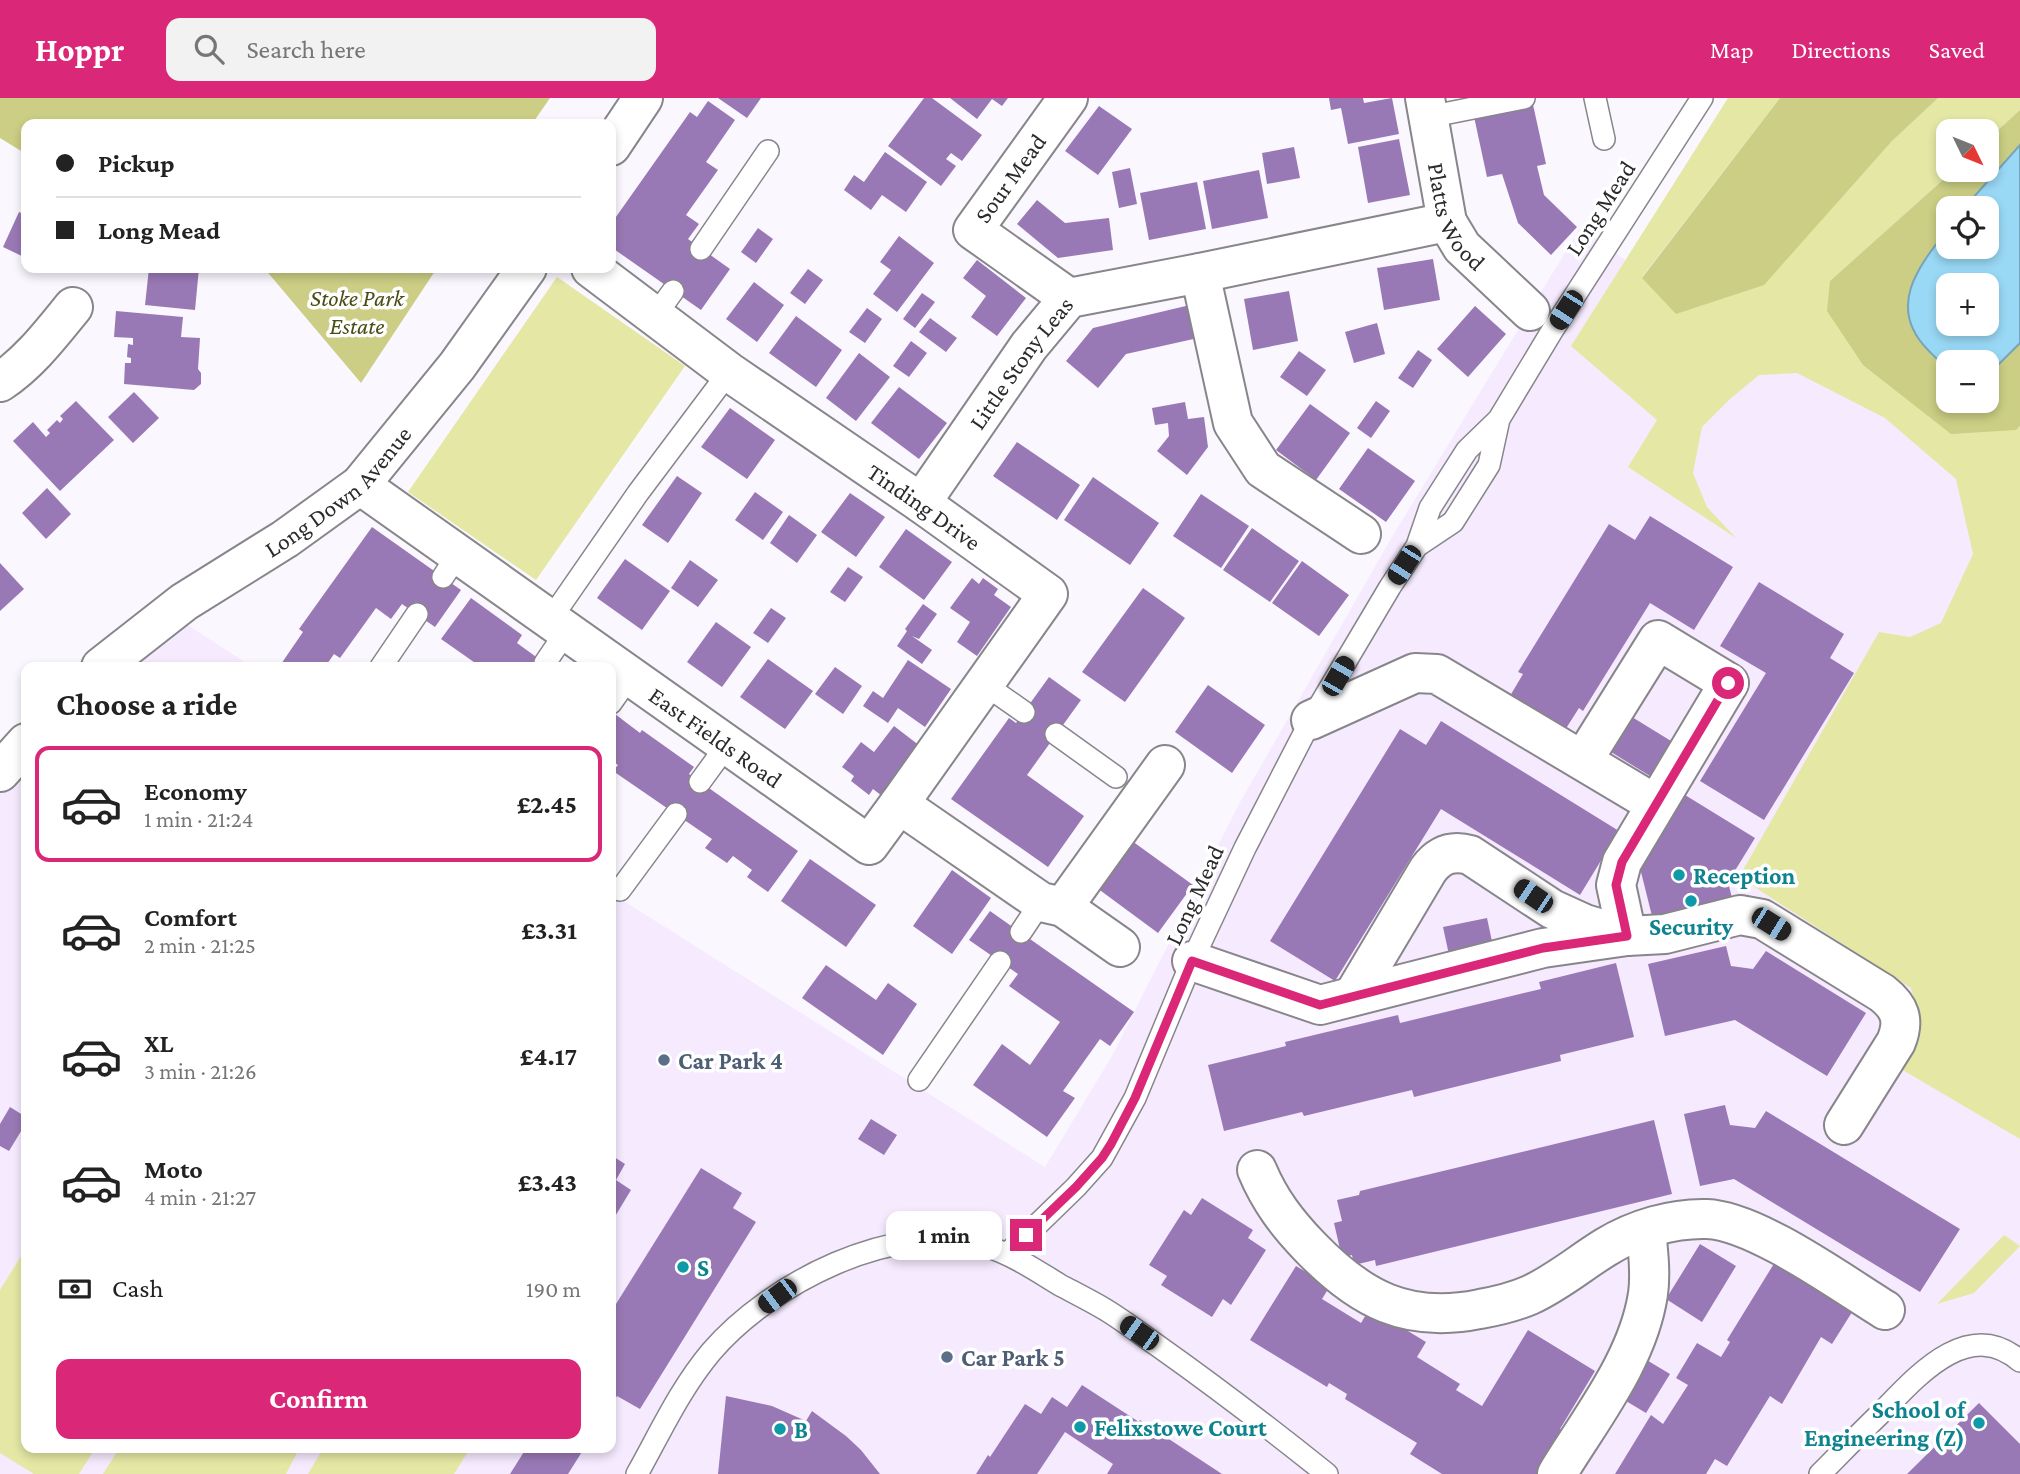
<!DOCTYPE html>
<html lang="en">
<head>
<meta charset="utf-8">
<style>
  body { margin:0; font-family:"Crimson Pro",serif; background:#f2f2f2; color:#222; height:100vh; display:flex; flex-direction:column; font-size:26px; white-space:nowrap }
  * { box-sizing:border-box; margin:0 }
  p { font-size:23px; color:#767676 }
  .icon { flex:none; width:38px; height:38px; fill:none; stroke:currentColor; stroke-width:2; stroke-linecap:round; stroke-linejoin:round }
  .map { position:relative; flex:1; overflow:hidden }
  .details { position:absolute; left:21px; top:564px; width:595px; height:791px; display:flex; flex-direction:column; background:#fff; border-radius:14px; box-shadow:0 4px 10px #0003 }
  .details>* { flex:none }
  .guide { position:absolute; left:21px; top:21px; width:595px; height:154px; border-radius:14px; box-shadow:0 4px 10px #0003; display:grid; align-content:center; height:154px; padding:0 35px; background:#fff }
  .needle { width:46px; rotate:133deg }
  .buttons { position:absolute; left:1936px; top:21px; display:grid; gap:14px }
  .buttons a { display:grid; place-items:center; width:63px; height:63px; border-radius:14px; background:#fff; box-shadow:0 4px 10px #0003; font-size:35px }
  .end { position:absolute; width:32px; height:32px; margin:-16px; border:9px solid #db2777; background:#fff; box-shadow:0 0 0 4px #fff }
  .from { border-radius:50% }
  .bubble { position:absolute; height:49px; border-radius:14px; background:#fff; box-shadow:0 4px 10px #0003; font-size:23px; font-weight:700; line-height:49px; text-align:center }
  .car { position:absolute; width:21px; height:42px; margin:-21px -10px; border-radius:9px; box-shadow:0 0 5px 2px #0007; background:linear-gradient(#222 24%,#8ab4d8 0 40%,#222 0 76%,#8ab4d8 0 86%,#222 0) }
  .guide b { display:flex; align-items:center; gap:24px; height:66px; font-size:26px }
  .guide b+b { border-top:2px solid #e0e0e0 }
  .guide i { width:18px; height:18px; background:#222 }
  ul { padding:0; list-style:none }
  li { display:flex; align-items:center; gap:21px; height:116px; margin:0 14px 10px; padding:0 21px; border:4px solid transparent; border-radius:14px }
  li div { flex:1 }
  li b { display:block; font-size:26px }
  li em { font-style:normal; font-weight:700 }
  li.on { border-color:#db2777 }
  li>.icon { width:63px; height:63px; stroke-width:1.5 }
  h2 { padding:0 35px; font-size:32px; line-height:84px }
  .pay { display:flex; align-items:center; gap:18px; height:77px; padding:0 35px; font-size:26px }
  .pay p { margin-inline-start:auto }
  .cta { display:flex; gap:14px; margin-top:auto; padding:14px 35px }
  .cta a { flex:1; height:80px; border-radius:14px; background:#db2777; color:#fff; font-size:28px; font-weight:700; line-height:80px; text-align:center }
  header { display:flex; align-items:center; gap:42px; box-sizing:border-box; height:98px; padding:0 35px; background:#db2777; color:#fff }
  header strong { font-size:33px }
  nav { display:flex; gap:38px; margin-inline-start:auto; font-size:24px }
  .search { width:490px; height:63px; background:#f2f2f2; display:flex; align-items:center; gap:18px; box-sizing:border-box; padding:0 24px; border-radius:14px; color:#767676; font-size:26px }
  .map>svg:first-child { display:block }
  .education { fill:#f5eafe; fill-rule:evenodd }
  .green { fill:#e4e8a4 }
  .forest { fill:#cbce84; fill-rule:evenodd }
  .water { fill:#99d9f6; stroke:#78a4b9; stroke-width:2; fill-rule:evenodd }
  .building { fill:#9979b5 }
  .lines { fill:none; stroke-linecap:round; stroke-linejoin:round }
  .service-casing { stroke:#88858b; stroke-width:24 }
  .minor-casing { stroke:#88858b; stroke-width:42 }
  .tertiary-casing { stroke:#88858b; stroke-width:42 }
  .service { stroke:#fff; stroke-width:21 }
  .minor { stroke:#fff; stroke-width:38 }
  .tertiary { stroke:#fff; stroke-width:38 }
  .route { stroke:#db2777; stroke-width:9 }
  .culture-dot { fill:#0f9aa8; stroke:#fff; stroke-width:2.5 }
  .service-dot { fill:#5c6f8a; stroke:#fff; stroke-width:2.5 }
  .labels { text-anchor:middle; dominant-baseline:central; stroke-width:7; stroke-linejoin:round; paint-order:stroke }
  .street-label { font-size:24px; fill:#2b2a2c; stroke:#fff }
  .park-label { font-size:24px; font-style:italic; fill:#4b4c15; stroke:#fff }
  .culture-label { font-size:24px; font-weight:bold; fill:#0d838f; stroke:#fff; text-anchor:start }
  .service-label { font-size:24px; font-weight:bold; fill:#4e5e75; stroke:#fff; text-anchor:start }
</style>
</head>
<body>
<header>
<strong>Hoppr</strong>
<div class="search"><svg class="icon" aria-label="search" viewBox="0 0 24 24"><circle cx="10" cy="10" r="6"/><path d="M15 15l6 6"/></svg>Search here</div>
<nav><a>Map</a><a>Directions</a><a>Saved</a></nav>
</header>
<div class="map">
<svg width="2020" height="1376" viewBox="0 0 2020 1376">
  <rect width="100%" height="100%" fill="#faf7fe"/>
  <path class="education" d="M1780 0H2020V1376H0V674L26 645V1349H611V795L1045 1069 1112 958 1239 706 1392 439 1580 130 1625 162 1642 179ZM1948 33H1986V72H1948ZM1948 110H1986V149H1948ZM1948 187H1986V226H1948ZM1948 264H1986V303H1948Z
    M169 515 203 537 252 569H101Z"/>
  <path class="green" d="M1728 0H1780L1642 179 1891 44 1938 0H2020V12L1986 43V33H1948V72H1954L1830 183 1863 267 2016 332 2020 328V1041L1901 971 1918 916 1911 890 1739 779 1879 534 1910 539 1941 525 1973 456 1956 381 1885 320 1797 275 1759 277 1730 301 1702 329 1693 375 1707 409 1736 440 1628 369 1657 322 1571 248Z
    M557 179 685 268 536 482 408 394Z
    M2004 1137 2020 1148 1974 1195 1937 1206Z
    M26 1150V1349H96L79 1376H34L0 1355V1192Z
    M120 1349H300L286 1376H103Z
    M324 1349H471L454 1376H308Z"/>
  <path class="forest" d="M0 0H550L532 26H26V56L0 40Z
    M1780 0H1938L1891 44 1764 187 1676 216 1642 180Z
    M2020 12V328L2016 332 1951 336 1863 267 1827 213 1830 183 1954 72H1986V43ZM1948 110H1986V149H1948ZM1948 187H1986V226H1948ZM1948 264H1986V303H1948Z
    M264 170H437L361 285Z"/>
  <path class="water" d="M2020 47V245L1992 273 1986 275V264H1948V270C1940 265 1934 258 1928 252 1886 209 1918 169 1948 131V149H1986V110H1964ZM1948 187H1986V226H1948Z"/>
  <path class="building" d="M718 0H761L747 20Z
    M924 0H932L982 37 962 63 951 55 946 61 956 68 941 88 888 48Z
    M950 0H1008L1002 8 992 1 977 21Z
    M1329 0H1363L1364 5 1392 0 1399 36 1348 46 1341 10 1331 12Z
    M1532 2 1546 66 1537 68 1544 97 1577 129 1551 157 1518 125 1502 76 1487 79 1473 14Z
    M708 3 735 22 706 64 718 72 686 117 699 126 688 141 730 171 701 212 611 149V126L690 14 697 19Z
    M1099 8 1132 31 1098 77 1065 53Z
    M1399 41 1410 97 1368 105 1358 49Z
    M1294 49 1300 80 1267 86 1262 55Z
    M885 54 927 84 906 114 882 97 871 112 844 92 854 77 864 84Z
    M1130 70 1137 106 1119 110 1112 74Z
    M1259 72 1268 120 1212 131 1203 83Z
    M1197 84 1206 131 1149 142 1140 95Z
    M1037 102 1065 125 1109 120 1113 152 1058 160 1017 126Z
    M19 114 26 117V160L3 149Z
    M758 130 773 141 756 165 741 154Z
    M899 138 934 165 897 214 873 196 891 172 880 164Z
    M1433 161 1440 202 1384 212 1377 170Z
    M977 162 1026 200 997 238 971 219 986 198 963 180Z
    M149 170H199L195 212 145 207Z
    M808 171 823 182 805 206 790 195Z
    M754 184 784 207 757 244 726 221Z
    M1289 193 1298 243 1253 252 1244 201Z
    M922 195 935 204 915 230 903 221Z
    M1190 207 1198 240 1126 256 1098 290 1066 263 1093 230Z
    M1475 208 1506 236 1468 279 1437 251Z
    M867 210 882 221 865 245 849 234Z
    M116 213 183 219 181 239 200 240 198 271 201 275V286L194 292 124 286 125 265H131V260L127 259 128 246 133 247V240L114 239Z
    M796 218 842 252 816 289 769 255Z
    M930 220 957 240 946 254 919 234Z
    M1377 225 1385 256 1354 265 1345 234Z
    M911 243 927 255 909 279 893 268Z
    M1418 252 1432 262 1413 290 1398 280Z
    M1299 253 1326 272 1307 298 1280 279Z
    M859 255 890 279 856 323 826 300Z
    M899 289 947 325 919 361 871 325Z
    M134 294 159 320 133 345 108 319Z
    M76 303 114 342 60 393 13 343 33 324 46 339 50 335 47 332 57 322 60 325 63 321 60 318Z
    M1376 303 1390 313 1371 340 1357 330Z
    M1185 304 1188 321 1204 319 1208 349 1187 377 1157 353 1169 338 1168 325 1155 327 1152 310Z
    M1310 306 1350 335 1316 382 1276 352Z
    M730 310 775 342 747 381 701 349Z
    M1017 344 1080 387 1057 422 993 378Z
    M1368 350 1415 383 1386 424 1339 391Z
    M677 378 702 395 668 445 642 427Z
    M1093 379 1159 425 1130 467 1064 422Z
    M47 390 71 416 46 441 22 415Z
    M755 394 783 414 763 442 735 422Z
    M850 395 885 419 856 459 821 434Z
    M1201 396 1249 428 1221 470 1173 438Z
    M789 417 817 437 797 465 770 445Z
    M1650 418 1733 469 1694 532 1650 505 1583 613 1579 610 1565 632 1510 598 1523 576 1518 574 1609 426 1635 442Z
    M372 429 461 492 435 529 402 506 391 521 376 510 340 560 334 556 325 569H279L303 534 299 531Z
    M1252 430 1299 463 1270 504 1223 472Z
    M906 431 952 464 924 502 879 469Z
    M625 461 670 493 642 532 597 500Z
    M690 462 718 482 698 509 671 490Z
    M1302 463 1349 497 1319 538 1272 505Z
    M0 465 24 491 0 513Z
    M848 469 863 479 845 504 830 494Z
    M972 480 979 486 983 480 998 491 994 497 1011 509 977 558 957 544 970 524 950 510Z
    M1759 484 1844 536 1830 560 1854 575 1764 722 1700 683 1766 575 1720 548Z
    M1143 490 1185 520 1125 604 1082 574Z
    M471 500 522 537 517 545 550 569H481L441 541Z
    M923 506 937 516 919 541 912 538 932 552 922 566 897 548 907 533 905 531Z
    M771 510 786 520 768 545 753 535Z
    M716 524 751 549 722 589 687 564Z
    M768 561 813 593 785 631 740 599Z
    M908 562 951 591 925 629 898 610 888 625 863 608 873 593 883 600Z
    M835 569 862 588 843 616 815 596Z
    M1049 579 1081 602 1027 677 1084 718 1048 769 951 701 1009 620 1016 625Z
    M1208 587 1265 627 1232 675 1175 634Z
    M611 613 640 635 642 632 694 669 689 676 798 753 768 794 747 779 752 772 733 758 727 765 705 750 712 741 613 673 618 667 611 662Z
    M1632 619 1671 643 1650 678 1611 654Z
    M1441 623 1619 733 1580 797 1441 711 1335 883 1270 843 1400 631 1426 647Z
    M894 628 920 648 882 698 873 691 869 697 851 683 854 678 842 669 861 644 874 654Z
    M1685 697 1755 740 1728 784 1733 804 1653 822 1640 770Z
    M1132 743 1193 787 1158 835 1097 790Z
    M810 761 876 807 846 849 781 803Z
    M952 772 991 800 952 856 913 828Z
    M990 813 1134 914 1110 948 1100 941 1063 993 1075 1000 1047 1039 973 987 1002 946 1030 967 1060 924 1009 888 1018 876 969 842Z
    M1487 820 1493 848 1449 857 1443 829Z
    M1726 848 1731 868 1753 871 1766 853 1866 915 1827 978 1735 922 1665 938 1648 866Z
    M1616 865 1634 939 1560 957 1561 963 1414 999 1412 992 1304 1018 1302 1014 1224 1033 1208 967 1286 948 1285 944 1398 917 1400 925 1541 891 1539 884Z
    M826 867 876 902 888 885 917 906 883 957 802 900Z
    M1725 1007 1730 1027 1755 1030 1766 1013 1960 1131 1920 1194 1734 1081 1700 1088 1684 1016Z
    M10 1009 26 1019V1025L9 1053 0 1048V1026Z
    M871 1021 897 1037 884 1057 858 1041Z
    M1654 1022 1672 1096 1376 1168 1375 1162 1354 1167 1352 1157 1342 1160 1334 1125 1342 1123 1337 1102 1359 1097 1360 1093Z
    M611 1057 625 1066 616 1082 631 1092 611 1125Z
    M701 1070 742 1095 733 1110 756 1124 640 1311 617 1298 611 1308V1214Z
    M1202 1100 1253 1132 1248 1140 1266 1152 1231 1207 1223 1201 1212 1219 1161 1187 1167 1178 1149 1167 1184 1112 1191 1117Z
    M1700 1146 1736 1168 1702 1224 1666 1201Z
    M1775 1164 1854 1211 1832 1246 1821 1239 1782 1306 1770 1298 1727 1368 1715 1361 1706 1376H1615L1651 1317 1663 1326 1688 1287 1676 1280 1697 1245 1721 1259 1730 1244 1727 1242Z
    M1296 1168 1330 1188 1322 1201 1361 1225 1370 1210 1426 1244 1417 1259 1460 1286 1456 1292 1482 1308 1528 1232 1595 1273 1560 1331 1566 1334 1541 1376H1442L1410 1356 1417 1345 1345 1301 1347 1296 1329 1285 1327 1289 1250 1242Z
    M1645 1261 1670 1276 1646 1315 1621 1300Z
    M1082 1287 1139 1324 1140 1322 1222 1376H1107L1113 1366 1065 1334 1037 1376H976L988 1357 990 1359 1025 1306 1041 1316 1052 1299 1067 1309Z
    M726 1298 772 1308 806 1323 812 1313 846 1338 861 1352 880 1376H718Z
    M1979 1305 2020 1346V1376H1907Z
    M527 1349H585L568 1376H510Z"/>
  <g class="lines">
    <g class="service-casing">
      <path id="service" d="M1595 0 1604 41
        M1428 19 1524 0
        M701 151 768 53
        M655 218 673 193
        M1417 448 1453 424 1489 367 1499 321
        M443 479 458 456
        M550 522 638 395 729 274
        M545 565 566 534
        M381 569 417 516
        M984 586 1024 614
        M611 605 630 578
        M1056 636 1116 679
        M700 684 727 647
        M620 792 676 716
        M1021 834 1041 804
        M919 982 1000 864
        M1007 1156 1076 1089 1102 1060 1135 1000 1192 863 1245 750 1311 622 1390 489 1417 448 1430 410 1467 352 1499 321 1552 233 1702 0
        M637 1376C660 1335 680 1291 711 1254 769 1186 894 1121 985 1148 1012 1156 1035 1172 1060 1187 1075 1195 1091 1203 1106 1212 1124 1223 1141 1236 1158 1248 1216 1289 1272 1332 1327 1376
        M1820 1376C1840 1356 1860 1335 1881 1315 1916 1279 1968 1218 2020 1263"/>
    </g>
    <g class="minor-casing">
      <g id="minor">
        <path d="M1068 0 973 132 1069 200"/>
        <path id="s1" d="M1425 0 1447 124 1462 149 1530 213"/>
        <path id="s2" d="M591 170 729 274 921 405 1048 496 899 706"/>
        <path d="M1200 175 1233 325 1263 371 1361 436"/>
        <path d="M0 284C29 265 51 236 73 209"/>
        <path id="s3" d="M360 387 869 747 899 706 1041 804 1063 809 1120 849"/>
        <path id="s4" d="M921 405 1029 248 1069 200 1200 175 1447 124"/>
        <path d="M1311 622 1415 575 1437 576 1655 706"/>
        <path d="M1583 662 1658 542 1729 585 1622 764 1616 787 1627 838"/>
        <path d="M1063 809 1165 667"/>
        <path d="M1192 863 1320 907 1543 850 1627 838 1665 836 1740 817 1762 821 1882 895C1900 909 1905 922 1896 944L1844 1027"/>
        <path d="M1353 898 1428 772C1439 757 1452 752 1470 757L1552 811 1585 826 1615 835"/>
        <path d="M1257 1072C1270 1103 1287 1125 1310 1149 1360 1201 1407 1226 1480 1211 1497 1208 1514 1204 1530 1197 1558 1184 1580 1165 1606 1149 1635 1131 1673 1120 1707 1121 1756 1123 1841 1185 1885 1212"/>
        <path d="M1557 1376C1591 1320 1638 1262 1648 1196 1651 1175 1648 1152 1646 1132"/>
      </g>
    </g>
    <g class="tertiary-casing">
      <g id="tertiary">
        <path d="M611 48 643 0"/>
        <path id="s5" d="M101 569 184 504 285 441 360 387 457 268 527 170"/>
        <path d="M0 674 26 645"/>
      </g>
    </g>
    <use href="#service" class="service"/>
    <use href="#minor" class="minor"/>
    <use href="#tertiary" class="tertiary"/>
  </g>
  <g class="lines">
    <path class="route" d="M1026 1137 1076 1089 1102 1060 1111 1046 1135 1000 1192 863 1320 907 1543 850 1627 838 1616 787 1622 764 1728 585"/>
  </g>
  <g class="culture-dot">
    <circle cx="1679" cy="777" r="7"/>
    <circle cx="1691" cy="803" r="7"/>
    <circle cx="683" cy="1169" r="7"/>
    <circle cx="1979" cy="1325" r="7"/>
    <circle cx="1080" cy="1329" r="7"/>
    <circle cx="780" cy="1331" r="7"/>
  </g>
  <g class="service-dot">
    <circle cx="664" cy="962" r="7"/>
    <circle cx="947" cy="1259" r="7"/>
  </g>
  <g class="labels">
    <g class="street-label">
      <text transform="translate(1010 80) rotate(-54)">Sour Mead</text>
      <text transform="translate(1600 110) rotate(-57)">Long Mead</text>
      <text stroke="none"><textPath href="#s1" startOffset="124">Platts Wood</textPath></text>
      <text stroke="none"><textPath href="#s4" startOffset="172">Little Stony Leas</textPath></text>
      <text stroke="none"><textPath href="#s5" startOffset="296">Long Down Avenue</textPath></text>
      <text stroke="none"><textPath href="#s2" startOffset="410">Tinding Drive</textPath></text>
      <text stroke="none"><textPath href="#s3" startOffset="436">East Fields Road</textPath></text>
      <text transform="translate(1194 797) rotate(-65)">Long Mead</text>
    </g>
    <g class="park-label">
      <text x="357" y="199">Stoke Park<tspan x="357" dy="28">Estate</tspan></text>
    </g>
    <g class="culture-label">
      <text x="1693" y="777">Reception</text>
      <text x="1691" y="828" text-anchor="middle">Security</text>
      <text x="697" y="1169">S</text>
      <text x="1965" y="1311" text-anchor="end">School of<tspan x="1965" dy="28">Engineering (Z)</tspan></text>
      <text x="1094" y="1329">Felixstowe Court</text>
      <text x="794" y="1331">B</text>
    </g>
    <g class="service-label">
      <text x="678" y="962">Car Park 4</text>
      <text x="961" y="1259">Car Park 5</text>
    </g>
  </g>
</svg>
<div class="buttons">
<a><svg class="needle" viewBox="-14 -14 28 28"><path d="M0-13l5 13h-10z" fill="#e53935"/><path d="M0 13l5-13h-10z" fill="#767676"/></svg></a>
<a><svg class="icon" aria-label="locate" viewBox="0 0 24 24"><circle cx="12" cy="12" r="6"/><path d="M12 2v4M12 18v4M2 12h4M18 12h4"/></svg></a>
<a>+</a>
<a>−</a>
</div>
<i class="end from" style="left:1728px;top:585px"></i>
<i class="end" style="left:1026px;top:1137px"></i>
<div class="bubble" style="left:886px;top:1113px;width:116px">1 min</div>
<i class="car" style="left:1566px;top:212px;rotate:213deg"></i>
<i class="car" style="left:1404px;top:467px;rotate:213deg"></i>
<i class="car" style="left:1338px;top:578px;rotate:30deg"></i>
<i class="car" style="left:1533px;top:798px;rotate:304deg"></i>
<i class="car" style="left:1771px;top:826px;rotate:122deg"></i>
<i class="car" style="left:777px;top:1198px;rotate:233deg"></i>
<i class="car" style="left:1139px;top:1235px;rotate:305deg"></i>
<div class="guide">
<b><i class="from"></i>Pickup</b>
<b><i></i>Long Mead</b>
</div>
<section class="details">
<h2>Choose a ride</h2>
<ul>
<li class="on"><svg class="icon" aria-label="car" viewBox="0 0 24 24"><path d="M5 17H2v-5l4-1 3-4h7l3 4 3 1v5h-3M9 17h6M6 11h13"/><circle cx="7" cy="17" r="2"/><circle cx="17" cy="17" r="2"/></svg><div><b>Economy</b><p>1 min · 21:24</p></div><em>£2.45</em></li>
<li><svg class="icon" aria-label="car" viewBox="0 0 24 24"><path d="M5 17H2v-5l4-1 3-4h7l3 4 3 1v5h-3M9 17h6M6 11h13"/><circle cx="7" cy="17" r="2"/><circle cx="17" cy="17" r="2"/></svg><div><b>Comfort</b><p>2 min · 21:25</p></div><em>£3.31</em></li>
<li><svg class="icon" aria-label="car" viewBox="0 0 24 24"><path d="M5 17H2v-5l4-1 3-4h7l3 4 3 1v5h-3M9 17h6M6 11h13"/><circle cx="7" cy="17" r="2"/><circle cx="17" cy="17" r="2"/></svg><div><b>XL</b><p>3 min · 21:26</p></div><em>£4.17</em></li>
<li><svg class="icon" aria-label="car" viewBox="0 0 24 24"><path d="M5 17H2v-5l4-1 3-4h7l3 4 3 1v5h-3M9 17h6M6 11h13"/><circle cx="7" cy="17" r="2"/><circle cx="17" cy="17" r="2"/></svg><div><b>Moto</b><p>4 min · 21:27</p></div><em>£3.43</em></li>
</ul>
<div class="pay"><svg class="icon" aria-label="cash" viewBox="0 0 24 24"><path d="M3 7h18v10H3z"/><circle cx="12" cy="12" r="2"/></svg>Cash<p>190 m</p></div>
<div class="cta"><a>Confirm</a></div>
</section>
</div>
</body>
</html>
